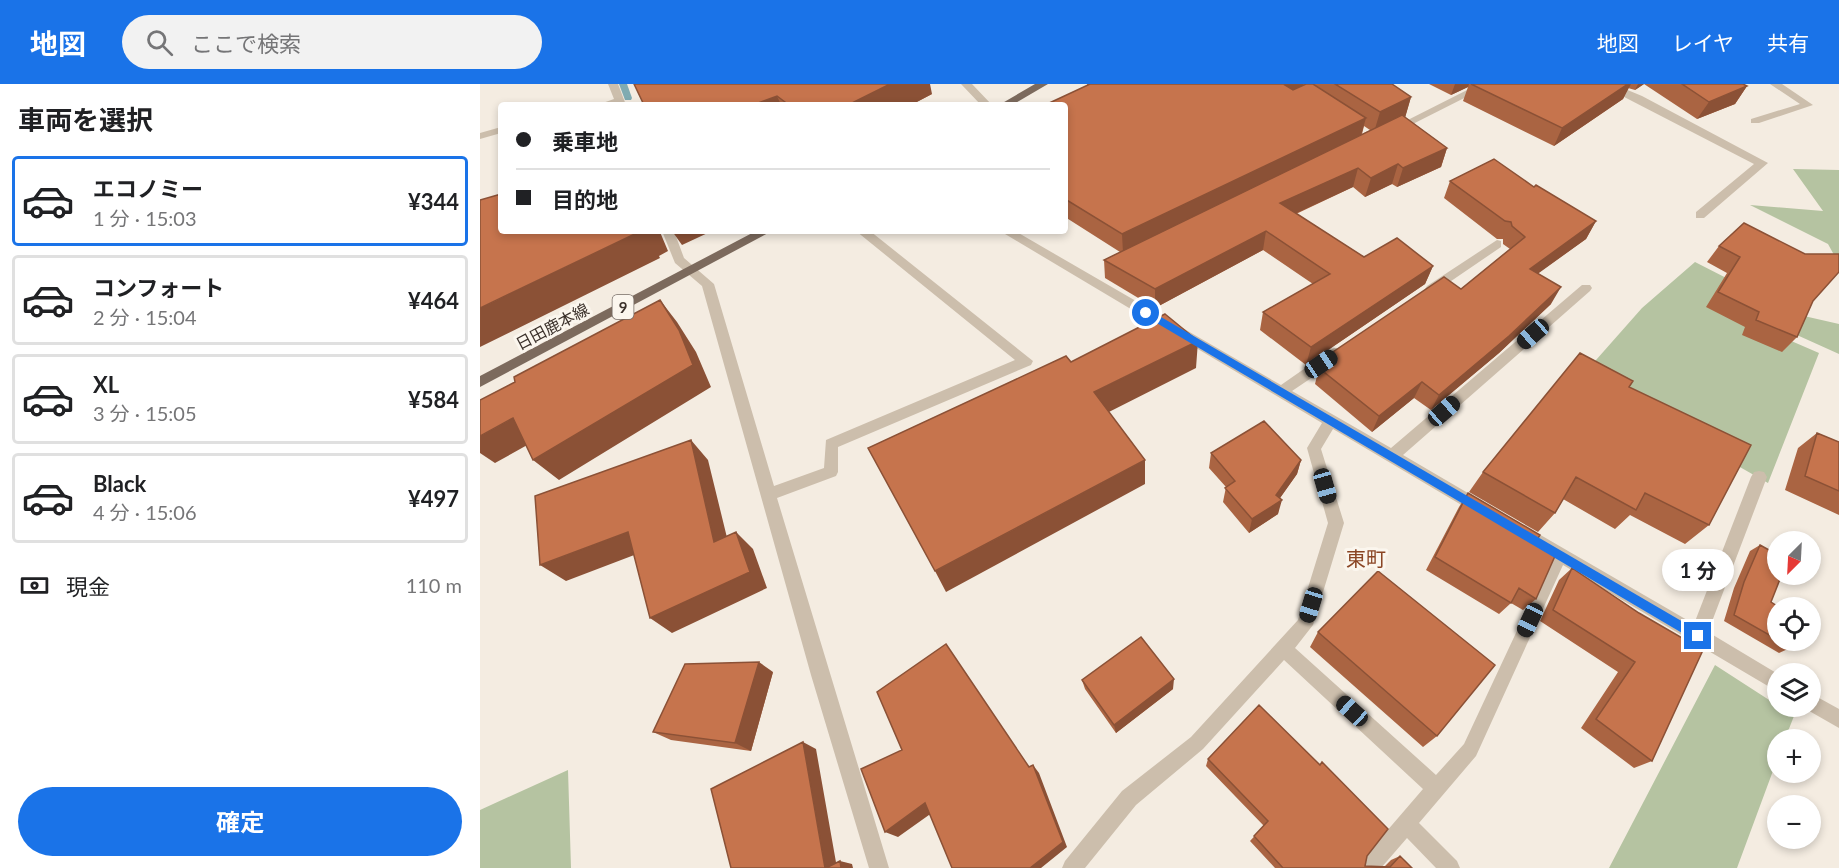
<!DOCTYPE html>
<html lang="ja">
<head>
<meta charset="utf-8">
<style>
  body { margin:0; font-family:Lato,"Noto Sans JP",sans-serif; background:#f2f2f2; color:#202124; height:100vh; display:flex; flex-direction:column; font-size:22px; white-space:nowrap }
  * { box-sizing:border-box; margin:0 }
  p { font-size:20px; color:#757577 }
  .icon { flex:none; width:33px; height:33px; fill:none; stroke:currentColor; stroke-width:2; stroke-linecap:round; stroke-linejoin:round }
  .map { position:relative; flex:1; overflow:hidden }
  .details { display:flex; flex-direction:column; background:#fff; width:480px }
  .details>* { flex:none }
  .top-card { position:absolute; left:18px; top:18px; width:570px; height:132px; border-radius:6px; box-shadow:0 3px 9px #0003; display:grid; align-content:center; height:132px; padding:0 18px; background:#fff }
  .needle { width:39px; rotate:204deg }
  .controls { position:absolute; left:1287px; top:447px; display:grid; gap:12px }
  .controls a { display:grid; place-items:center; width:54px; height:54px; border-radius:50%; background:#fff; box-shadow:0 3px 9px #0003; font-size:30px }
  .end { position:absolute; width:27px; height:27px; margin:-14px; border:8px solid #1a73e8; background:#fff; box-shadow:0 0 0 3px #fff }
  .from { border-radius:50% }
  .bubble { position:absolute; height:42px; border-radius:21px; background:#fff; box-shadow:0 3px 9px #0003; font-size:20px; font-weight:700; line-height:42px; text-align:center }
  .car { position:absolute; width:18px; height:36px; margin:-18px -9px; border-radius:8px; box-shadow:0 0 4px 2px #0007; background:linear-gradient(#222 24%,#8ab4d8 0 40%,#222 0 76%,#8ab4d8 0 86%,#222 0) }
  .top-card b { display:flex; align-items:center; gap:21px; height:57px; font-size:22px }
  .top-card b+b { border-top:2px solid #e0e0e0 }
  .top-card i { width:15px; height:15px; background:#202124 }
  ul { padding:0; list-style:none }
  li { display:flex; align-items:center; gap:18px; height:90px; margin:0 12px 9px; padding:0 6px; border:3px solid #e0e0e0; border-radius:6px }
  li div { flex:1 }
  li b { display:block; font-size:22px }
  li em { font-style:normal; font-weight:700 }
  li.on { border-color:#1a73e8 }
  li>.icon { width:54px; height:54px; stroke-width:1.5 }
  h2 { padding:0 18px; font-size:27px; line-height:72px }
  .pay { display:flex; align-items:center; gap:15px; height:66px; padding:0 18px; font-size:22px }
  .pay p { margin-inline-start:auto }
  .button { display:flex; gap:12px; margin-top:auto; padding:12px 18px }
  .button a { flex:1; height:69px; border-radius:36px; background:#1a73e8; color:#fff; font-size:24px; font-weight:700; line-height:69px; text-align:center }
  header { display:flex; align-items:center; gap:36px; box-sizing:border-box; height:84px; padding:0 30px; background:#1a73e8; color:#fff }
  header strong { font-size:28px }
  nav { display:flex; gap:33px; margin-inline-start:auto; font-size:21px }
  .search { width:420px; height:54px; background:#f2f2f2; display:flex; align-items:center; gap:15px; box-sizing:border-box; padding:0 21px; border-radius:33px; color:#757577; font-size:22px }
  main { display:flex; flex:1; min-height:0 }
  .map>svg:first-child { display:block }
  .green { fill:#b5c3a1 }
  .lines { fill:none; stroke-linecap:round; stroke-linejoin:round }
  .stream { fill:#80abb1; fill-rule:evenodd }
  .minor { fill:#ccbeac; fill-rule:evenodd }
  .major { fill:#7c6a5d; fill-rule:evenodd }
  .wall { fill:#aa6442; fill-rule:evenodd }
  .shaded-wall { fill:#8b5136 }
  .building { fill:#c6744d; stroke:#8b5136; stroke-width:1.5 }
  .route { fill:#1a73e8 }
  .labels { text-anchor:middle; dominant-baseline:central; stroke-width:6; stroke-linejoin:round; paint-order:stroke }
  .shield { fill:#fbf6ee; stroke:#756c66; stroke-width:1.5 }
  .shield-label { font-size:15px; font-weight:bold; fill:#3b312b }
  .street-label { font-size:16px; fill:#3b312b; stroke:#fbf6ee }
  .quarter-label { font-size:20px; fill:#8a4524; stroke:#fbf6ee }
</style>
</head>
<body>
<header>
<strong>地図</strong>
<div class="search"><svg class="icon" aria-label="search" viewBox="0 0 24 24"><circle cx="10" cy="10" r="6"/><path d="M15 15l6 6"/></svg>ここで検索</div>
<nav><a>地図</a><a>レイヤ</a><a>共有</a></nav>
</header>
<main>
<section class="details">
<h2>車両を選択</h2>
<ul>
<li class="on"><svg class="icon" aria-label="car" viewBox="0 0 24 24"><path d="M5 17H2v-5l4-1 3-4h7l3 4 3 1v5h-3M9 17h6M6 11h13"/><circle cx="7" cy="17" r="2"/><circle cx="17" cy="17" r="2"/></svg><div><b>エコノミー</b><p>1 分 · 15:03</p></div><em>¥344</em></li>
<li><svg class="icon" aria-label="car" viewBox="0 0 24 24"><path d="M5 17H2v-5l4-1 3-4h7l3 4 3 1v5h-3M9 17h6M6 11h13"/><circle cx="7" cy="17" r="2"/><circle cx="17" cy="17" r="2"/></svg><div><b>コンフォート</b><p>2 分 · 15:04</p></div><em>¥464</em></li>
<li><svg class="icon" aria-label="car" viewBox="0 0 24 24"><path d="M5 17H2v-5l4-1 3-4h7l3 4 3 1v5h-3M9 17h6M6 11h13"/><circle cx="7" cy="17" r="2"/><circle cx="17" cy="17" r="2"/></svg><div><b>XL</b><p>3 分 · 15:05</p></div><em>¥584</em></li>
<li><svg class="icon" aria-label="car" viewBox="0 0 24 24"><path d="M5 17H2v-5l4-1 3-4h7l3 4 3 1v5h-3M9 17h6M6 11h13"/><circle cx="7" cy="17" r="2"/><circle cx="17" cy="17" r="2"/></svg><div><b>Black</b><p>4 分 · 15:06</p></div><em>¥497</em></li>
</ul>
<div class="pay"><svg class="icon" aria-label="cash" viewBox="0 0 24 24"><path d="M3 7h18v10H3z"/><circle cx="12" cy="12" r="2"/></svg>現金<p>110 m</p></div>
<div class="button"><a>確定</a></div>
</section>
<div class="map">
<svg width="1359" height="784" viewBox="0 0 1359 784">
  <rect width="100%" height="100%" fill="#f4ece1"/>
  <path class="green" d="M1313 85 1359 86V180L1348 160 1270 121 1343 127Z
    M1215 178 1260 201 1295 250 1339 269 1288 399 1101 293 1162 224Z
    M1324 232 1359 240V270L1308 247Z
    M1235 581 1314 632 1305 655 1298 656 1297 676 1257 784H1129Z
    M88 686 91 784H0V726Z"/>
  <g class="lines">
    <path class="stream" d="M139 0H147L152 14 151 16H145Z"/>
    <path class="minor" d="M128 0H138L146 21H117L134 15Z
      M481 0H492L512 21H501Z
      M999 0H1012L917 48 913 49 908 46Z
      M1119 0H1133L1162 12 1288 79 1224 134H1216V128L1274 80Z
      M1290 0H1302L1333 21 1279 39H1271V35L1320 20Z
      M21 43V49L0 55V49Z
      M182 147H194L204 174 234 200 294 402 344 384 346 356 535 276 376 147H390L553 277 551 281 358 363V388L356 392 297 414 409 784H389L331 591 222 202 195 179Z
      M520 147H535L801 301 854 264H864L866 268 864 272 812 307 911 364 1102 201H1110L1112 204 1110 207 923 371 1005 419 1008 424 1005 429 1000 431 995 429 853 345 841 365 864 439 833 541 815 564 956 691 984 660 1071 474 1033 452 1031 447 1033 442 1039 440 1045 442 1214 540 1271 393 1274 388 1279 387 1284 388 1287 393 1228 548 1298 590V608L1083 481 996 672 939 739 977 777 980 784H956L927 754 901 784H878L881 777 943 705 804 576 723 665 656 721 605 784H582L585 777 642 707 711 653 818 536 848 439 827 364 842 339Z
      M1017 156 1021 157V163L955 208H947L945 205 947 202Z
      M1330 609 1359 625V644L1324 624 1323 622H1330Z"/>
    <path class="major" d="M555 0H568L532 21H519Z
      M276 147H292L0 303V292Z"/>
  </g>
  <path class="wall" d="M154 0 452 10 431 21H164Z
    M607 0H912L931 13 925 33 967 64 961 83 917 103 912 100 885 113 873 103 816 130 884 173 953 182 945 200 826 281 780 246 783 228 833 200 783 166 675 224 625 194 624 176 640 168 585 133V21L607 1ZM884 42 890 46 882 50Z
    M949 0H1164L1155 6 1148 4 1143 15 1074 62 983 17 988 3 971 11Z
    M1164 0H1263L1267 2 1255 20 1217 35Z
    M970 97 1054 103 1116 137 1106 155 1058 189 1071 220 1019 269 951 326 934 314 892 348 835 300 839 284 842 283 844 274 981 205 1030 165 1023 160V155H1017L964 114Z
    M1264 139 1333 217 1317 253 1302 268 1262 251 1265 243 1226 223 1247 189 1227 178 1239 162Z
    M1149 303 1229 441 1205 460 1150 431 1135 445 1083 415 1075 429 1058 448 989 408 1003 388Z
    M1337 349 1359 358V431L1305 406 1318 364Z
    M731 369 821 376 817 390 800 414 798 430 769 449 743 418 746 403 729 384Z
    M988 409 1055 459 1056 515 1043 526 1031 519 1019 530 946 486 979 423Z
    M1280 461 1291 518 1310 564 1299 569 1244 537 1254 504 1270 467Z
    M1092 484 1159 529 1172 677 1154 684 1101 644 1138 588 1060 537 1079 496Z
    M838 548 957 652 943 663 830 563Z
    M293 588 271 667 191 656 173 648Z
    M602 596 693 605 636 649 605 605Z
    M728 675 887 772 885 782 904 783 911 776 920 772 932 784H795L770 757 784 742 726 682Z"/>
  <path class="shaded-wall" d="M410 0H450L452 10 431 21H372V19Z
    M807 0H823L822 8 802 22 805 1Z
    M975 0H989L988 3 971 11Z
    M1148 0H1151L1143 15 1074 62 1082 44Z
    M1158 0H1164L1155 6Z
    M1267 2 1255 20 1217 35 1229 18Z
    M297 12 301 21H273Z
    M931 13 925 34 894 48 900 28Z
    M886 34 880 55 643 169 642 150Z
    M967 64 961 83 917 103 923 84Z
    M918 80 912 100 885 113 891 94Z
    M878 84 873 103 797 138 800 119Z
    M1116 137 1106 155 1041 202 1050 185Z
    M161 147H180V148L188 167 179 172 180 174 0 263V224Z
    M192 147H232L202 161Z
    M786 147 783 166 675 224V205Z
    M953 182 945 200 826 281 831 263Z
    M1081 203 1071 220 1019 269 951 326 959 311Z
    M180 216 197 238 216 268 231 303 79 396 53 376Z
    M718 257 716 284 617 334 614 308Z
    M942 298 934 314 892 348 899 332Z
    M33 334 58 355 15 379 0 369V352Z
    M211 356 228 376 252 474 234 458Z
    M665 376V400L466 508 455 487Z
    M821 376 817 390 795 421 802 416 798 430 769 449 772 435 796 411Z
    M148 448 170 465 86 497 60 481Z
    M256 448 273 465 287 504 192 549 170 534Z
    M279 578 293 588 271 667 255 659Z
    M694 595 693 605 636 649 634 641Z
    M323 658 336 665 357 784H345Z
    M553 681 559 689 587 763 561 784H550Z
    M445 719 456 726 418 753 405 748Z
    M360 777 372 780 373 784H361Z"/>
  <path class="building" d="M154 0H410L372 19 374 21H309L297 12 273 21H164Z
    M610 0H807L805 1 813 6 826 0H833L886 34 642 150 585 115V21H565Z
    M855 0H912L931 13 900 28Z
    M991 0H1148L1082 44Z
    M1202 0H1263L1267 2 1229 18Z
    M922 31 967 64 923 84 918 80 891 94 878 84 800 119 884 173 917 154 953 182 831 263 783 228 850 190 786 147 675 205 624 176Z
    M1014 75 1054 103 1056 101 1116 137 1050 185 1081 203 1029 252 959 311 942 298 899 332 839 284 850 278 844 274 964 193 981 205 1045 153 1032 142 1031 138 1025 137 970 97Z
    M21 110V147H161L0 224V116Z
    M1264 139 1325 170H1359V188L1333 217 1317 253 1276 236 1279 228 1238 208 1260 173 1239 162Z
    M180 216 199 246 213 281 53 376 33 334 0 352V316L35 298 34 293Z
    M685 230 718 257 614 308 665 376 455 487 388 364 586 272 591 278Z
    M1100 269 1153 297 1149 303 1271 361 1229 441 1165 409 1156 426 1096 393 1075 429 1003 388Z
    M784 337 821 376 796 411 802 416 772 435 745 404 755 397 731 369Z
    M1337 349 1359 358V407L1325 392Z
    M211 356 234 458 256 448 270 488 170 534 148 448 60 481 55 412Z
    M988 409 1060 451 1055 459 1075 472 1056 515 1039 504 1031 519 955 473Z
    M1280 461 1298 471V490H1302L1291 518 1300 524H1298V556L1254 531 1264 498Z
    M1092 484 1159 529 1223 566 1172 677 1116 635 1155 578 1073 526Z
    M898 487 1015 581 957 652 838 548Z
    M661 553 694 595 634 641 602 596Z
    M1298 556H1313L1310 564Z
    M466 560 549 683 553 681 583 758 550 784H472L445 719 405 748 381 685 422 666 397 608Z
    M279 578 255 659 173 648 205 580Z
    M779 621 840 681 842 678 908 745 887 772 885 782 910 783 920 772 932 784H803L774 752 788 737 728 675Z
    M323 658 345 784H251L231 705Z
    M360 777 361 784H346Z"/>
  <path class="route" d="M663 226H669L1222 549V556H1214L663 231Z"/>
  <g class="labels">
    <rect class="shield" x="132.5" y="211" width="21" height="24" rx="4.5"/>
    <g class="shield-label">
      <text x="143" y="223">9</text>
    </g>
    <g class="street-label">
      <text transform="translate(72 242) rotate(-28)">日田鹿本線</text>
    </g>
    <g class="quarter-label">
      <text x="886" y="474">東町</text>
    </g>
  </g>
</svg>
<div class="controls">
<a><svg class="needle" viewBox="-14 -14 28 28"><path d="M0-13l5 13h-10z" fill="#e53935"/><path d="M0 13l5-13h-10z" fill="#757577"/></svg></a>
<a><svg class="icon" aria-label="locate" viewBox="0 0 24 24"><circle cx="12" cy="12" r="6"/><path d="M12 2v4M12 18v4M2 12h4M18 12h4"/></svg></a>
<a><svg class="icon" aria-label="layers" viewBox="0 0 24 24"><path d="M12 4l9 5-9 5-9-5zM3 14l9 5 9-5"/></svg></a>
<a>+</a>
<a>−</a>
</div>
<i class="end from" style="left:666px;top:229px"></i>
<i class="end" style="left:1218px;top:552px"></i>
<div class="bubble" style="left:1182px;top:465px;width:72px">1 分</div>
<i class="car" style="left:1053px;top:250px;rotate:229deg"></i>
<i class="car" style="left:841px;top:280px;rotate:56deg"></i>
<i class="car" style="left:964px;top:327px;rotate:49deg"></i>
<i class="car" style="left:845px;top:402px;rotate:164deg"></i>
<i class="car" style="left:831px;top:521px;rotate:197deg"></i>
<i class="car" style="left:1050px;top:536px;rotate:205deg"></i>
<i class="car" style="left:872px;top:627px;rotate:312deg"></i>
<div class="top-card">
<b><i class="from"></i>乗車地</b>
<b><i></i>目的地</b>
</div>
</div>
</main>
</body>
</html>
